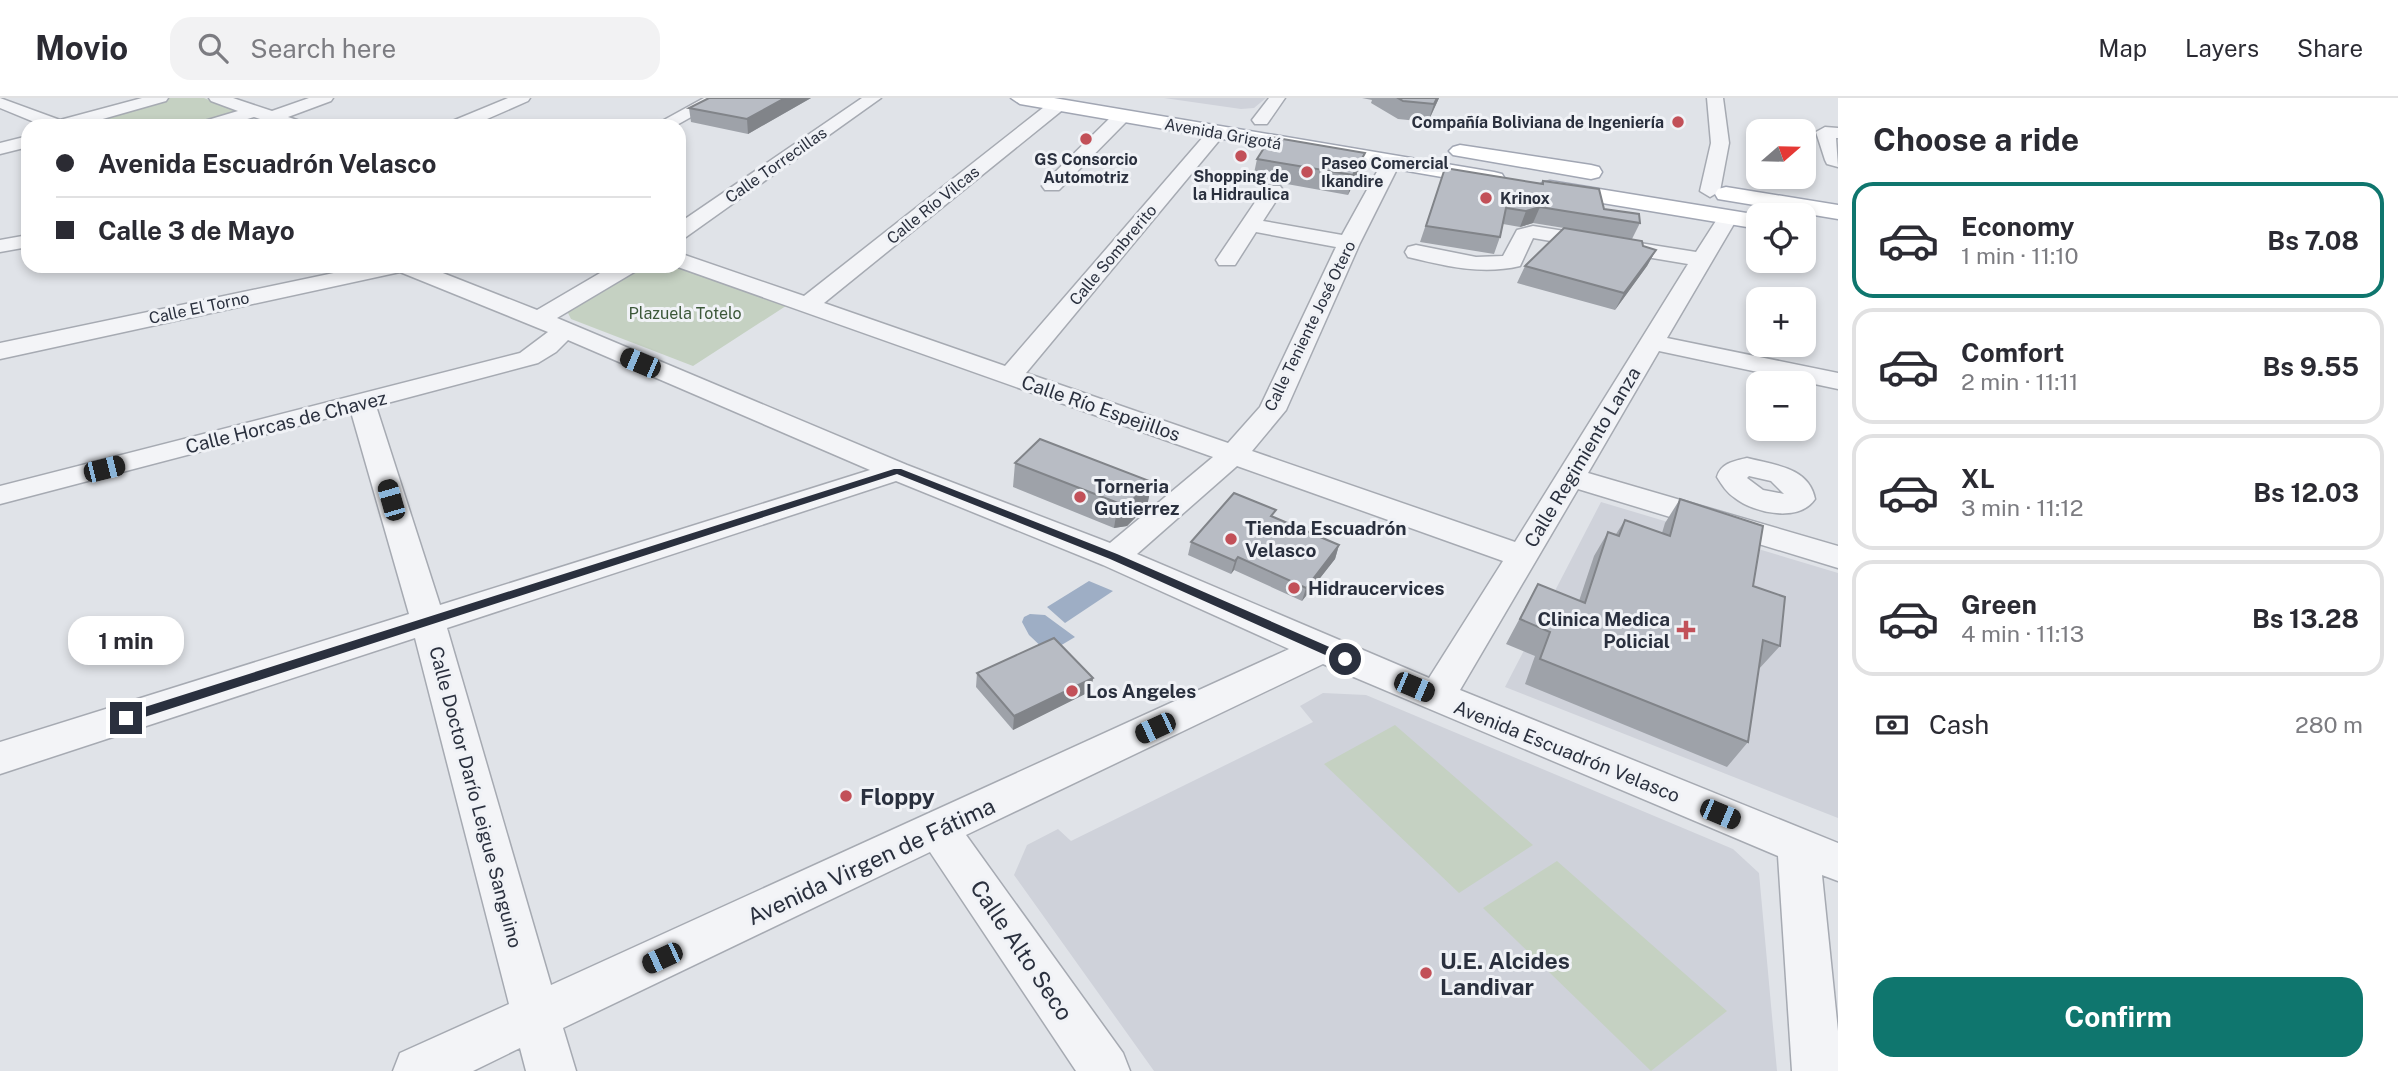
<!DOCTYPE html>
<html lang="en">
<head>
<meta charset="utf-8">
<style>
  body { margin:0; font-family:"Public Sans",sans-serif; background:#f2f2f3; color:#2b2b33; height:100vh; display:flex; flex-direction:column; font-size:26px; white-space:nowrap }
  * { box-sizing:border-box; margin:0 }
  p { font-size:23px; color:#7c7c81 }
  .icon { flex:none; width:38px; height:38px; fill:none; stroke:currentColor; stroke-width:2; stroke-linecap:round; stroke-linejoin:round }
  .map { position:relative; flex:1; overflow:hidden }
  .sheet { display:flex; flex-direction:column; background:#fff; width:560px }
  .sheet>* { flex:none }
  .guide { position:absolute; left:21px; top:21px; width:665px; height:154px; border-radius:21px; box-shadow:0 4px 10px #0003; display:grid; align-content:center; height:154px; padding:0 35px; background:#fff }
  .needle { width:46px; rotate:70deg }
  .tools { position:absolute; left:1746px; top:21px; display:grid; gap:14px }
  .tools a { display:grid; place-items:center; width:70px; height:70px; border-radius:14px; background:#fff; box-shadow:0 4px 10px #0003; font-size:35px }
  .end { position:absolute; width:32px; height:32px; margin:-16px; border:9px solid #2a303e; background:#fff; box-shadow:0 0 0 4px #fff }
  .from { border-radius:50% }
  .bubble { position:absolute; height:49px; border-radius:21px; background:#fff; box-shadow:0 4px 10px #0003; font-size:23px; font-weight:700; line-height:49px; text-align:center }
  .car { position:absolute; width:21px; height:42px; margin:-21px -10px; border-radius:9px; box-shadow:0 0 5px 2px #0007; background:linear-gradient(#222 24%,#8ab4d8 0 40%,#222 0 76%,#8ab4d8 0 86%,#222 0) }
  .guide b { display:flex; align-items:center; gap:24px; height:66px; font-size:26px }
  .guide b+b { border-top:2px solid #e1e1e2 }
  .guide i { width:18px; height:18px; background:#2b2b33 }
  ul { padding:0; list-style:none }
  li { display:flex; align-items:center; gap:21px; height:116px; margin:0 14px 10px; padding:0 21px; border:4px solid #e1e1e2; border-radius:21px }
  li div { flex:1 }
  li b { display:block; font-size:26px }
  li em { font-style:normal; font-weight:700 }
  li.current { border-color:#0f766e }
  li>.icon { width:63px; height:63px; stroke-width:1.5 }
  h2 { padding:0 35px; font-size:32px; line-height:84px }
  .pay { display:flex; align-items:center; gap:18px; height:77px; padding:0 35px; font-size:26px }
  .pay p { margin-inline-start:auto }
  .cta { display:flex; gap:14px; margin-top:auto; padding:14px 35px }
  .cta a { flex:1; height:80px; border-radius:21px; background:#0f766e; color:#fff; font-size:28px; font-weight:700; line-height:80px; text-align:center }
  header { display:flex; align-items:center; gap:42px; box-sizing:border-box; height:98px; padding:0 35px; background:#fff; border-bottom:2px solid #e1e1e2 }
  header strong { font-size:33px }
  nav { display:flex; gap:38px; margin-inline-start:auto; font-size:24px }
  .search { width:490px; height:63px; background:#f2f2f3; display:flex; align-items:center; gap:18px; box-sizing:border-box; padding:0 24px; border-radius:21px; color:#7c7c81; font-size:26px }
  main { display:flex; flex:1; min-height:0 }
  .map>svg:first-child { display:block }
  .built { fill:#cfd2da }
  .green { fill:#c5d1c2 }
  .water { fill:#9eaec5 }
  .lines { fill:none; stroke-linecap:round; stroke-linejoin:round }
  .minor-casing { stroke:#a6aab2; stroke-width:3 }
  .major-casing { stroke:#a1a6b3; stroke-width:3 }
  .minor { fill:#f3f4f7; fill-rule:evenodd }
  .major { fill:#fff; fill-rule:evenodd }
  .wall { fill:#9ea2a9 }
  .shaded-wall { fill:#818489 }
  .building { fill:#b8bcc4; stroke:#818489; stroke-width:2 }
  .route { fill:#2a303e }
  .poi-dot { fill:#c25058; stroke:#f0f2f6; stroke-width:2.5 }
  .labels { text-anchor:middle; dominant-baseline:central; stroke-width:6; stroke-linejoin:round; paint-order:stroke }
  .far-poi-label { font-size:16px; font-weight:bold; fill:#2a303e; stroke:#f0f2f6 }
  .far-street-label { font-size:16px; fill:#2a303e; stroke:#f0f2f6 }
  .far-park-label { font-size:16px; fill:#3c5839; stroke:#f0f2f6 }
  .street-label { font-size:19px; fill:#2a303e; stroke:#f0f2f6 }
  .poi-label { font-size:19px; font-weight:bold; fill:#2a303e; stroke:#f0f2f6; text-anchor:start }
  .near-poi-label { font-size:23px; font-weight:bold; fill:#2a303e; stroke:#f0f2f6; text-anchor:start }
  .near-street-label { font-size:23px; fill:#2a303e; stroke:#f0f2f6 }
</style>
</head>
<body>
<header>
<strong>Movio</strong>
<div class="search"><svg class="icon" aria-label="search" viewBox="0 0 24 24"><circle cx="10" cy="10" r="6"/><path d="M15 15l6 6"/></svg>Search here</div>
<nav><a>Map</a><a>Layers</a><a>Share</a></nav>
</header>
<main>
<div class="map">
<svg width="1838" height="973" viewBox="0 0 1838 973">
  <rect width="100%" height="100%" fill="#e0e3e8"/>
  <path class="built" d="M1164 0H1266L1254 10 1241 11Z
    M1601 404 1838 475V720L1505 589Z
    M1323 595 1366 597 1733 751 1759 775 1777 973H1154L1014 777 1027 747 1058 731 1071 743 1313 624 1300 608Z"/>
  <path class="green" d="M165 0H204L235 12C218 35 126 28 96 28L84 23Z
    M640 168H679L792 204 693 268 571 221 568 215 571 210Z
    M1395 627 1533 747 1459 795 1324 666Z
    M1557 763 1727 913 1651 973 1483 810Z"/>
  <path class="water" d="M1089 483 1113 493 1065 525 1047 509Z
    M1030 516 1045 517 1075 539 1048 555 1029 537 1022 524 1024 519Z"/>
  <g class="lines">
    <g class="minor-casing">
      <path id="minor" d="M0 0 60 22 142 0H168L166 3 78 28H44L0 10Z
        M209 0H233L272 13 309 0H333L331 3 288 19 303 24 306 28H281L254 19 224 28H198L201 24 238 13 211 3Z
        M508 0H530L528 3 471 28H447L450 24Z
        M704 0H725L675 28H653Z
        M862 0H881L686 139 679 141V125Z
        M1269 0H1285L1267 26H1255L1252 22Z
        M1707 0H1723L1729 45 1720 93 1710 99 1700 93 1711 45Z
        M1059 1 1067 6 1065 10 824 205 1005 268 1210 31H1222L1225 35 1222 39 1026 275 1228 345 1260 309 1336 149 1256 134 1235 167H1219L1216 162 1266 88H1280L1283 92 1263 123 1342 137 1384 61H1398L1400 65 1360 145 1286 312 1252 353 1515 444 1688 166 1533 140 1520 168C1482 177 1445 168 1408 159L1405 154 1408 149 1416 147 1476 159 1503 158 1517 132 1533 128 1696 154 1721 115H1735L1738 119 1667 240 1838 275V291L1659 253 1588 375 1838 448V470L1578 391 1460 592 1838 745V783L1822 777 1838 933V973H1792L1778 758 1323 566 966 737 1123 955 1130 973H1076L930 754 563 930 576 973H526L520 950 473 973H393L400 955 509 906 415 540 0 676V644L409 516 351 314 0 406V388L520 255 548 234 400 174 0 261V245L367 168H425L537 212 612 168H639L636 173 557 220 907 367 1110 445 1213 359 675 168H679V155L804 198 1053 2ZM568 242 870 372 440 507 376 308 538 265 556 254ZM1237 368 1503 463 1429 580 1137 456ZM896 383 1103 467 1289 551 551 887 447 530Z
        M1121 14 1127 15 1129 19 1127 23 1059 92H1045L1042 88 1045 84 1115 15Z
        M1825 29 1838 30V40H1836L1838 69 1827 66 1825 62 1816 34Z
        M28 38V49L0 56V45Z
        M28 137V149L0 154V142Z
        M1747 360C1774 367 1809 369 1815 401 1799 425 1754 415 1735 400 1727 395 1722 387 1717 379 1721 365 1734 363 1747 360ZM1749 378 1771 383 1784 396 1763 392 1747 380Z"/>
    </g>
    <g class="major-casing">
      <path id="major" d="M1011 0H1054L1494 74 1502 76 1505 81 1502 86 1494 88 1020 6Z
        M1460 47 1591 67 1599 69 1602 74 1599 79 1591 81 1453 57 1449 53 1453 49Z
        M1550 83 1759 117V131L1542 95 1539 90 1542 85Z
        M1726 89 1838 107V121L1718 101 1715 96 1718 91Z"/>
    </g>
    <use href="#minor" class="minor"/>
    <use href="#major" class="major"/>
  </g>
  <path class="wall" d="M709 0H811L748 36 691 24 689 10Z
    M1362 0H1439L1428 24 1398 21 1371 5 1372 2Z
    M1257 61 1359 74 1348 97 1253 80Z
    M1445 70 1542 86 1543 83 1604 111 1640 125 1632 141 1533 125 1520 129 1503 126 1500 139 1494 156 1420 144Z
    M1643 148 1656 152 1647 168 1615 212 1517 185 1525 168Z
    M1015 365 1152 384 1147 408 1127 428 1114 430 1013 389Z
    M1680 401 1753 488 1780 548 1758 572 1748 644 1727 669 1525 586 1535 558 1506 546 1538 486 1579 503 1594 458 1608 434 1616 436 1625 422 1662 435 1665 425Z
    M1274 419 1339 447 1335 461 1302 503 1234 472 1231 476 1188 457 1191 444Z
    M977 575 1093 580 1091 593 1013 632 976 589Z"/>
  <path class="shaded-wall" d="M785 0H811L748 36 747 21Z
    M1437 0H1439L1428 24 1434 6Z
    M1365 55 1359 74 1348 97 1353 77Z
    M1540 109 1533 125 1520 129 1526 113Z
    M1656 152 1647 168 1615 212 1624 195Z
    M1152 384 1147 408 1127 428 1114 430 1118 405Z
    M1339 447 1335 461 1302 503 1306 490Z
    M1238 459 1234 472 1231 476 1235 463Z
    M1093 580 1091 593 1013 632 1014 618Z"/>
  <path class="building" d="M709 0H785L747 21 689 10Z
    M1398 0H1437L1434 6 1403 3Z
    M1271 39 1365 55 1353 77 1257 61Z
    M1445 70 1543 86V83L1599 91 1604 111 1639 116 1640 125 1540 109 1526 113 1506 110 1500 139 1426 128Z
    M1564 130 1642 143 1643 148 1656 152 1624 195 1525 168Z
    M1040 341 1152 384 1131 403 1118 405 1015 365Z
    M1234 395 1276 412 1271 418 1339 447 1306 490 1238 459 1235 463 1191 444Z
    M1680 401 1763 428 1753 488 1785 499 1780 548 1763 542 1748 644 1540 561 1550 534 1520 521 1538 486 1585 505 1608 434 1619 438 1625 422 1670 438Z
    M1054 540 1093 580 1014 618 977 575Z"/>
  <path class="route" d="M894 371H901L1117 456 1350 558 1351 561 1350 564H1341L1110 461 897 376 126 625 119 620 126 615Z"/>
  <g class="poi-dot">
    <circle cx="1678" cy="24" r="7"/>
    <circle cx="1086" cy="41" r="7"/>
    <circle cx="1241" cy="58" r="7"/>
    <circle cx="1307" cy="74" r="7"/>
    <circle cx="1486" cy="100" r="7"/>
    <circle cx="1080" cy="399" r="7"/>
    <circle cx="1231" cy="441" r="7"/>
    <circle cx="1294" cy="490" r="7"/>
    <path d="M1682.5 521.5h7v7h7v7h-7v7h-7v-7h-7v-7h7z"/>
    <circle cx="1072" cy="593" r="7"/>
    <circle cx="846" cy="698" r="7"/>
    <circle cx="1426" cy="875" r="7"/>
  </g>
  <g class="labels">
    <g class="far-poi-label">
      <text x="1664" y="24" text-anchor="end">Compañía Boliviana de Ingeniería</text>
      <text x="1086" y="61">GS Consorcio<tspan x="1086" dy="18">Automotriz</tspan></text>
      <text x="1321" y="65" text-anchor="start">Paseo Comercial<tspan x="1321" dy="18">Ikandire</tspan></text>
      <text x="1241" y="78">Shopping de<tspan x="1241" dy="18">la Hidraulica</tspan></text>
      <text x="1500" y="100" text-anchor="start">Krinox</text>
    </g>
    <g class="far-street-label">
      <text transform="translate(1223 36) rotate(10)">Avenida Grigotá</text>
      <text transform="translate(776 67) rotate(-35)">Calle Torrecillas</text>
      <text transform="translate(933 107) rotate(-39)">Calle Río Vilcas</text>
      <text transform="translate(1113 157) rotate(-50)">Calle Sombrerito</text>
      <text transform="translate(199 210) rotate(-12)">Calle El Torno</text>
      <text transform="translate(1310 228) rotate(-64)">Calle Teniente José Otero</text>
    </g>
    <g class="far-park-label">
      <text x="685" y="215">Plazuela Totelo</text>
    </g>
    <g class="street-label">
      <text transform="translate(1101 310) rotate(19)">Calle Río Espejillos</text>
      <text transform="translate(286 324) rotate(-14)">Calle Horcas de Chavez</text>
      <text transform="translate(1582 359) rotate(-59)">Calle Regimiento Lanza</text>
      <text transform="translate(1567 653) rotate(22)">Avenida Escuadrón Velasco</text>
      <text transform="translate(476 699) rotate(75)">Calle Doctor Darío Leigue Sanguino</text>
    </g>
    <g class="poi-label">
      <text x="1094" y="388">Torneria<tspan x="1094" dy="22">Gutierrez</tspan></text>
      <text x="1245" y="430">Tienda Escuadrón<tspan x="1245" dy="22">Velasco</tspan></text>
      <text x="1308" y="490">Hidraucervices</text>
      <text x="1670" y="521" text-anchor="end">Clinica Medica<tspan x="1670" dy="22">Policial</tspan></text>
      <text x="1086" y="593">Los Angeles</text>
    </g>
    <g class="near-poi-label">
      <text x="860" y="698">Floppy</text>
      <text x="1440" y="862">U.E. Alcides<tspan x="1440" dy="26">Landivar</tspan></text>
    </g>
    <g class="near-street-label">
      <text transform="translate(871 763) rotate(-25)">Avenida Virgen de Fátima</text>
      <text transform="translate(1022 852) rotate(56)">Calle Alto Seco</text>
    </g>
  </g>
</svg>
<div class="tools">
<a><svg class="needle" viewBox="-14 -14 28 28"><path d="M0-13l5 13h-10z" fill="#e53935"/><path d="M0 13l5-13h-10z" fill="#7c7c81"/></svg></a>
<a><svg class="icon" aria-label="locate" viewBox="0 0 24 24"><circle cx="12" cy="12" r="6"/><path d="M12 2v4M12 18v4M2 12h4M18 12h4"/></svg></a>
<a>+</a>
<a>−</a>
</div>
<i class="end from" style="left:1345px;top:561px"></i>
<i class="end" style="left:126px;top:620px"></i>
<div class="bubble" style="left:68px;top:518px;width:116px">1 min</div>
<i class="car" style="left:640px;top:265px;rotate:293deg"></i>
<i class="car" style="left:104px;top:371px;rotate:76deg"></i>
<i class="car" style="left:391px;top:402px;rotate:344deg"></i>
<i class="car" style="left:1414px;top:589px;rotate:113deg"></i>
<i class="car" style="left:1155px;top:630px;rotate:245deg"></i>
<i class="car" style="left:1720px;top:716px;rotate:113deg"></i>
<i class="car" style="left:662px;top:860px;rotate:245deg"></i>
<div class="guide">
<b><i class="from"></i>Avenida Escuadrón Velasco</b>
<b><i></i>Calle 3 de Mayo</b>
</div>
</div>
<section class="sheet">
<h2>Choose a ride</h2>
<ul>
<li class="current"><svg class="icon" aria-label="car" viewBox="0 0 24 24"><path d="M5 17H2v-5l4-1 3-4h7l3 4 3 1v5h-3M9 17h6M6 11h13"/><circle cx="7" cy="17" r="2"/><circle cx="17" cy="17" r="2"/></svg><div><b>Economy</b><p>1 min · 11:10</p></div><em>Bs 7.08</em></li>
<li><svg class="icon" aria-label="car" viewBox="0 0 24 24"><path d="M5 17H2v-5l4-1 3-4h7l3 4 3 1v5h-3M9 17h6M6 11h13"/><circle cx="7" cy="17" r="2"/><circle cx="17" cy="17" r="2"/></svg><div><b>Comfort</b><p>2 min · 11:11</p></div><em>Bs 9.55</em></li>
<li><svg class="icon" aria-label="car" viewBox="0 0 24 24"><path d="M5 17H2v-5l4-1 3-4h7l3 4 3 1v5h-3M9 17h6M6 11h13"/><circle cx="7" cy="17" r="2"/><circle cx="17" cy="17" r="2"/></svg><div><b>XL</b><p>3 min · 11:12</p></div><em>Bs 12.03</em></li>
<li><svg class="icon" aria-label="car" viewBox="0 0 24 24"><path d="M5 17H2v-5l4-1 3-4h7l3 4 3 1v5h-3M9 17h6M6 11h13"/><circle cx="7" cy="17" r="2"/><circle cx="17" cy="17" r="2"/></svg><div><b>Green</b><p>4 min · 11:13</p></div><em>Bs 13.28</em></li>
</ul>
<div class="pay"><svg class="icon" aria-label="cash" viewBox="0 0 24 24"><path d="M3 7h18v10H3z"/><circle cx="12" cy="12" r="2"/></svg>Cash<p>280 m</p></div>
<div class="cta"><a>Confirm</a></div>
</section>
</main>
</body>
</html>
